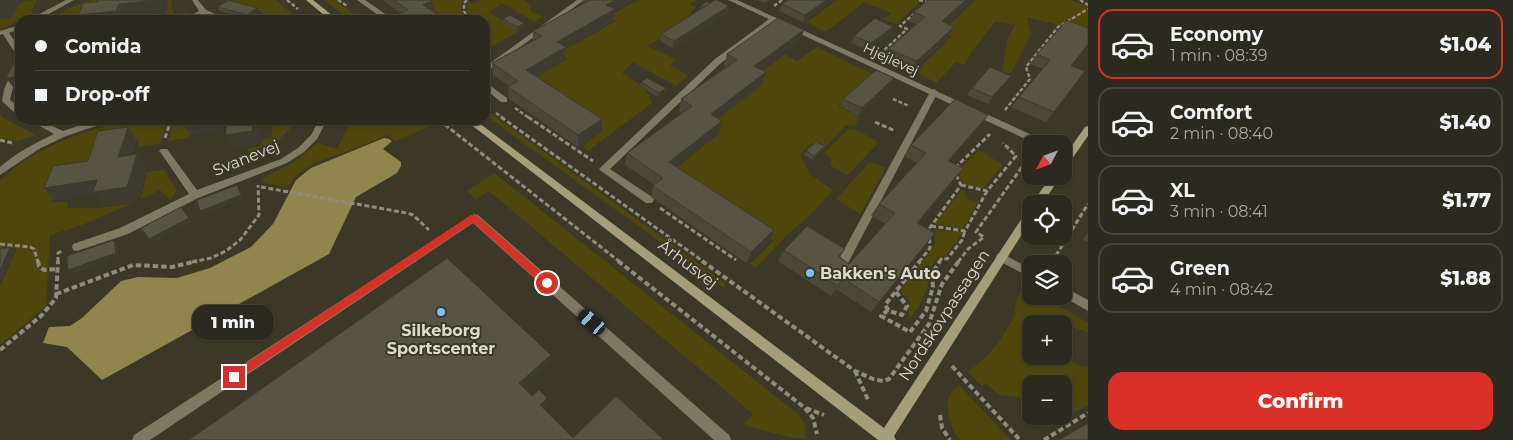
<!DOCTYPE html>
<html lang="en">
<head>
<meta charset="utf-8">
<style>
  body { margin:0; font-family:Montserrat,sans-serif; background:#38362b; color:#f1f3f6; height:100vh; display:flex; flex-direction:column; font-size:19px; white-space:nowrap }
  * { box-sizing:border-box; margin:0 }
  p { font-size:16px; color:#a6a7a4 }
  .icon { flex:none; width:28px; height:28px; fill:none; stroke:currentColor; stroke-width:2; stroke-linecap:round; stroke-linejoin:round }
  .map { position:relative; flex:1; overflow:hidden }
  .drawer { display:flex; flex-direction:column; background:#2c2a1e; width:425px }
  .drawer>* { flex:none }
  .guide { position:absolute; left:15px; top:15px; width:475px; height:110px; border-radius:15px; box-shadow:0 1px 4px #0004,0 0 0 1px #48463c; display:grid; align-content:center; height:110px; padding:0 20px; background:#2c2a1e }
  .needle { width:32px; rotate:229deg }
  .fabs { position:absolute; left:1022px; top:135px; display:grid; gap:10px }
  .fabs a { display:grid; place-items:center; width:50px; height:50px; border-radius:10px; background:#2c2a1e; box-shadow:0 1px 4px #0004,0 0 0 1px #48463c; font-size:25px }
  .end { position:absolute; width:22px; height:22px; margin:-11px; border:6px solid #d93025; background:#fff; box-shadow:0 0 0 2px #fff }
  .from { border-radius:50% }
  .bubble { position:absolute; height:35px; border-radius:15px; background:#2c2a1e; box-shadow:0 1px 4px #0004,0 0 0 1px #48463c; font-size:16px; font-weight:800; line-height:35px; text-align:center }
  .car { position:absolute; width:15px; height:30px; margin:-15px -8px; border-radius:6px; box-shadow:0 0 4px 1px #0007; background:linear-gradient(#222 24%,#8ab4d8 0 40%,#222 0 76%,#8ab4d8 0 86%,#222 0) }
  .guide b { display:flex; align-items:center; gap:18px; height:48px; font-size:19px }
  .guide b+b { border-top:1px solid #48463c }
  .guide i { width:12px; height:12px; background:#f1f3f6 }
  ul { padding:9px 0 0; list-style:none }
  li { display:flex; align-items:center; gap:15px; height:70px; margin:0 10px 8px; padding:0 10px; border:2px solid #48463c; border-radius:15px }
  li div { flex:1 }
  li b { display:block; font-size:19px }
  li em { font-style:normal; font-weight:800 }
  li.on { border-color:#d93025 }
  li>.icon { width:45px; height:45px; stroke-width:1.5 }
  .action { display:flex; gap:10px; margin-top:auto; padding:10px 20px }
  .action a { flex:1; height:58px; border-radius:15px; background:#d93025; color:#fff; font-size:20px; font-weight:800; line-height:58px; text-align:center }
  main { display:flex; flex:1; min-height:0 }
  .map>svg:first-child { display:block }
  .green { fill:#4f460c }
  .water { fill:#90864d }
  .lines { fill:none; stroke-linecap:round; stroke-linejoin:round }
  .path-far2 { stroke:#8e8c7f; stroke-width:2.5; stroke-dasharray:4 2; stroke-linecap:butt }
  .path-far1 { stroke:#8e8c7f; stroke-width:3; stroke-dasharray:5 2.5; stroke-linecap:butt }
  .path { stroke:#8e8c7f; stroke-width:4; stroke-dasharray:5.5 3; stroke-linecap:butt }
  .lane { fill:#7d7962; fill-rule:evenodd }
  .street { fill:#7d7962; fill-rule:evenodd }
  .secondary { fill:#a59e78; fill-rule:evenodd }
  .wall { fill:#4b483a }
  .shaded-wall { fill:#3d3b2f }
  .building { fill:#575443; stroke:#3d3b2f }
  .route { fill:#d93025 }
  .poi-dot { fill:#80bdfa; stroke:#3b3828; stroke-width:2 }
  .labels { text-anchor:middle; dominant-baseline:central; stroke-width:4; stroke-linejoin:round; paint-order:stroke }
  .far-street-label { font-size:14px; fill:#dcdad0; stroke:#3b3828 }
  .street-label { font-size:16px; fill:#dcdad0; stroke:#3b3828 }
  .poi-label { font-size:16px; font-weight:bold; fill:#dcdad0; stroke:#3b3828; text-anchor:start }
</style>
</head>
<body>
<main>
<div class="map">
<svg width="1088" height="440" viewBox="0 0 1088 440">
  <rect width="100%" height="100%" fill="#3b3828"/>
  <path class="green" d="M37 0 32 10V16L0 29V19L11 17 22 1Z
    M91 0H112L89 20H47L70 8Z
    M134 0H171L172 10 175 15 189 12C184 22 172 20 162 20L160 17 151 19 152 16 165 14 168 2 131 6Z
    M222 0H276L300 20H273L258 10Z
    M324 0H335L362 20H351Z
    M421 0H463L461 9 467 20H436L428 14 436 10Z
    M480 0H524L532 5 529 10 543 17 534 22 502 3 489 12 518 32 485 50V20H471L466 11 468 1 472 4Z
    M638 0H697L690 4 696 7 690 13 695 17 648 46 677 60 670 65 688 75 676 86 633 62 622 73C634 80 649 89 652 103L588 151 583 146 603 130 530 81 567 59 559 53 616 21 609 16Z
    M837 0H917L920 2 896 24 883 20 892 13 864 2 826 32 807 22Z
    M973 0H1070L1088 6V33L1027 17 1031 35 1011 73 1002 74 1007 40 1015 25 995 22 972 51 964 65 956 62 936 83 916 72 952 36 943 31 975 1Z
    M817 47 872 74 838 106 859 117 855 126 846 125 825 148 812 143 800 155 810 174 833 190 811 214 785 237 755 269 750 264 773 241 670 173 721 132 710 125 763 84 754 77 785 54 797 61Z
    M485 109 725 283 724 288 485 115Z
    M0 114 3 118 36 135 19 141 0 138Z
    M126 120H168L160 144 138 147 139 141 107 144 97 173 63 178 51 202H68L67 208H99L133 203 82 225 50 235 46 306 0 345V286L17 248 0 249V180C42 143 74 136 126 120Z
    M174 120H193L188 138 168 141Z
    M263 120H294C289 138 266 146 251 153L247 149 261 145 262 140 271 138 273 126 262 127Z
    M351 120H427L433 125 396 141 388 135C375 139 364 146 351 150 328 159 300 164 288 187L264 183 262 178 291 164 318 143 337 149Z
    M849 129H853L876 140 877 144 848 175 831 166 830 162 832 159 824 153Z
    M979 150 1003 165 983 188 964 185 958 171Z
    M870 162 886 168 860 214 836 199Z
    M164 170 177 190 170 200 160 190 141 199 147 172Z
    M494 173 799 415 806 426 805 439 793 438 743 425 753 414 489 191 476 199 467 191Z
    M962 190 965 191 966 199 978 202 963 229 934 224Z
    M935 230 963 232 946 256 938 257 925 276 929 283 922 301 910 319 908 306 911 302 900 291 935 245Z
    M1023 290H1031V296H1043L1088 323V333L1076 328 1064 329V324H1031V356H1064V351L1076 365 1088 367V405L1048 428 1037 416H1064V384H1031V411L1019 397 999 395 986 383 982 386 968 372C986 359 1000 342 1011 322 1017 312 1014 298 1023 290Z
    M959 385 1011 440H961C951 433 944 406 950 394 952 391 956 388 959 385Z"/>
  <path class="water" d="M384 138 389 139 392 141 383 149 401 162V166L397 173 356 197 329 254 102 380 67 347 43 343 49 327 70 326 82 318 121 281 138 277 177 278 210 268 251 247 273 224 296 180 311 168Z"/>
  <g class="lines">
    <path class="path-far2" d="M287 0 298 9
      M338 0 347 6
      M467 0 464 3V11L469 20
      M919 0 927 2
      M1080 0 1088 5
      M774 6 782 0
      M880 54 907 29 900 26 914 14
      M893 99 909 106
      M515 108 529 118
      M1005 110 1030 79 1026 67 1058 27 1088 9
      M496 113 503 118"/>
    <path class="path-far1" d="M501 117 704 262
      M528 117 593 161
      M439 120 620 262
      M875 122 895 131
      M165 138 171 120
      M0 140 12 143
      M955 168 990 134
      M961 185 987 191 1016 156 1003 143
      M261 187 407 213 413 215 429 230
      M660 208 736 260
      M931 226 965 231 987 191
      M0 244 30 247 34 249 38 262
      M58 262V253L62 251
      M192 262 211 258 226 251 240 240 259 215 258 185
      M919 262 930 248 929 229 961 185 955 173
      M939 262 942 258 947 259 962 240 965 231
      M958 262 968 249 984 237 976 232 1031 154
      M1052 262 1088 204"/>
    <path class="path" d="M38 261 39 266 44 270 58 269
      M618 261 805 408 813 418 817 434
      M702 261 855 371 873 379 883 381 889 379 929 324 942 284 959 261
      M1051 264 1053 261
      M896 292 907 306 902 315 889 311 885 305 920 261
      M56 294 133 265 172 267 197 261
      M888 310 881 316 910 332 926 311 933 287 932 274 940 261
      M0 350 42 315 56 298 58 261
      M952 366 1020 440
      M855 371 869 402
      M806 408 824 415
      M940 415 942 428 950 440
      M1044 440 1088 413"/>
    <path class="lane" d="M357 0H365L394 20H385Z
      M577 0H584L485 73V67Z
      M772 17 779 19 721 63 610 169 652 197 654 200 652 203H646L601 171 599 169 601 167 715 59Z
      M485 82 507 98V102H501L485 89Z
      M934 89 938 92 847 265 843 266 839 265 838 262 839 259 930 92Z
      M474 214 478 215 729 435 731 440H714L473 223 150 440H132L134 435Z"/>
    <path class="street" d="M66 0H74L38 20H28Z
      M192 0H198L206 10 230 20H217L203 15 192 20H182L199 11Z
      M728 0H737L1043 140 1044 142 1043 144H1036Z
      M20 25V29L9 33 20 48V56H17L3 34 0 35V31Z
      M17 57H20C20 74 13 84 10 100L20 108V116L17 115 2 101 4 90Z
      M29 120H40L63 131 96 120H109L108 122 66 136 39 149 0 175V167C16 153 35 143 54 134Z
      M319 120H327L317 139 304 152 287 163 198 198 128 234 77 251 73 250 72 247 73 244 120 228 189 194 161 153 159 151 161 149H167L197 190 281 159 298 148 311 135Z
      M1001 253 1031 269V278L997 260 996 257 997 254Z
      M1064 287 1088 300V311L1062 296H1064Z"/>
    <path class="secondary" d="M306 0H313L338 20H330Z
      M465 120H475L884 428 1028 209 1031 208V220L894 436 896 440H878Z
      M1088 126V136L1067 166 1064 167V157L1085 127Z
      M1051 176H1061L1042 204H1032Z"/>
  </g>
  <path class="wall" d="M384 0H431L432 1 434 10 432 11 446 20H399L398 14 400 13 385 2Z
    M583 0H634L615 10 614 20 566 48 565 59 536 76 601 131 578 147 509 99 508 87 509 86 493 75 492 63 533 40V31L583 4Z
    M756 0H770L765 3Z
    M788 0H833L803 22 779 11 782 4Z
    M928 0H970L969 2 945 23 954 27 949 36 911 71 883 58 888 49 916 24 909 22 914 12Z
    M710 3 729 6 727 12 673 48 660 41 661 34 700 9 701 6Z
    M218 7 258 12 248 19 220 11Z
    M503 19 524 27 517 31 503 22Z
    M893 27 890 34 868 50 851 43 854 36Z
    M804 30 799 42 761 70 762 84 717 118 722 121 719 132 676 166 769 241 746 263 651 197 653 186 655 185 625 165 627 153 682 113 679 111 681 99 726 67 724 66 727 54Z
    M1037 54 1071 66 1054 112 1046 122 1011 107 1043 69 1030 64Z
    M1011 76 988 104 967 95 972 88Z
    M641 82 666 88 665 92 658 97 640 86Z
    M891 85 858 116 840 106 843 99Z
    M988 115 980 126 949 161 955 180 918 223 935 233 871 312 836 289 831 296 778 261 784 250 845 249 840 257 849 264 885 224 871 215 879 204 916 163 904 156 911 145Z
    M823 150 812 160 804 155 806 151Z
    M1088 232V242L1083 240Z"/>
  <path class="shaded-wall" d="M3 0H21L11 17 0 18V3Z
    M157 0H167L168 2 164 13 127 18 126 20H81L78 15 119 4Z
    M615 0H634L615 10 614 20 566 48 565 59 527 81 526 70 557 42 606 5Z
    M826 0H833L803 22 805 15Z
    M966 0H970L969 2 936 31 942 21Z
    M432 1 434 10 425 14 423 5Z
    M729 6 727 12 673 48 674 41Z
    M257 8 258 12 248 19 247 15Z
    M524 23V27L517 31V27Z
    M893 27 890 34 868 50 871 43Z
    M954 27 949 36 911 71 917 61Z
    M804 30 799 42 751 78 754 66Z
    M766 72 762 84 707 125 711 114Z
    M20 76V91L17 92 6 78Z
    M1011 76 1006 83 988 104 992 97Z
    M894 78 891 85 858 116 862 108Z
    M666 88 665 92 658 97 659 93Z
    M988 115 980 126 940 172 948 161Z
    M602 119 601 131 578 147V135Z
    M188 120H231L236 128 190 135 182 121Z
    M254 120H261L259 145 233 149 225 135Z
    M722 121 719 132 667 173 669 162Z
    M128 127 137 141 128 171 118 157Z
    M825 146 823 150 812 160 814 156Z
    M137 154 147 168 138 201 105 206 96 195 56 201 44 188Z
    M963 168 955 180 909 234 917 223Z
    M237 185 243 199 202 214 200 211Z
    M189 218 192 221 152 243 149 239Z
    M774 230 769 241 746 263 751 252Z
    M114 240 117 243 119 256 71 274 68 270Z
    M10 247 14 251 0 284V271Z
    M551 355V360L519 389V383Z
    M547 398V404L540 410V405Z"/>
  <path class="building" d="M99 0H157L119 4 116 11 78 15 84 3 98 2Z
    M228 0 257 8 247 15 218 7Z
    M393 0H431L432 1 423 5 446 20H407L398 14 408 10Z
    M590 0H615L606 5 615 9 557 42 566 47 526 70 602 119 578 135 508 87 518 81 492 63 542 36 533 31Z
    M715 0H717L729 6 674 41 661 34Z
    M788 0H826L805 15 782 4Z
    M928 0H966L942 21 954 27 917 61 888 49 925 17 914 12Z
    M706 2 710 3 704 7 701 6Z
    M510 15 524 23 517 27 503 19Z
    M778 18 804 30 754 66 766 72 711 114 722 121 669 162 774 230 751 252 653 186 663 178 627 153 692 106 681 99 737 60 727 54Z
    M875 18 893 27 871 43 854 36Z
    M1067 20 1088 28V44L1071 66 1085 71 1054 112 1019 97 1050 60 1037 54Z
    M20 52V76L6 78Z
    M990 67 1011 76 992 97 972 88Z
    M876 70 894 78 862 108 843 99Z
    M647 78 666 88 659 93 641 82Z
    M955 99 988 115 948 161 963 168 917 223 935 233 879 302 843 278 838 286 784 250 807 226 845 249 838 256 849 264 895 213 879 204 926 153 911 145Z
    M228 120H254L252 131 225 135Z
    M128 127 118 157 137 154 127 187 93 192 97 180 44 188 53 166 88 161 98 131Z
    M816 142 825 146 814 156 806 151Z
    M237 185 241 195 200 211 197 200Z
    M181 207 189 218 149 239 141 228Z
    M114 240 116 253 68 270 67 256Z
    M10 247 0 271V249Z
    M447 258 551 355 519 383 532 396 539 390 547 398 540 405 573 438 616 396 664 440H189Z
    M1088 423V440H1059Z"/>
  <path class="route" d="M471 215H476L550 280V286H544L473 222 237 380H230V374Z"/>
  <g class="poi-dot">
    <circle cx="810" cy="273" r="5"/>
    <circle cx="441" cy="312" r="5"/>
  </g>
  <g class="labels">
    <g class="far-street-label">
      <text transform="translate(891 59) rotate(25)">Hjejlevej</text>
    </g>
    <g class="street-label">
      <text transform="translate(246 158) rotate(-22)">Svanevej</text>
      <text transform="translate(688 264) rotate(37)">Århusvej</text>
      <text transform="translate(944 315) rotate(-57)">Nordskovpassagen</text>
    </g>
    <g class="poi-label">
      <text x="820" y="273">Bakken's Auto</text>
      <text x="441" y="330" text-anchor="middle">Silkeborg<tspan x="441" dy="18">Sportscenter</tspan></text>
    </g>
  </g>
</svg>
<div class="fabs">
<a><svg class="needle" viewBox="-14 -14 28 28"><path d="M0-13l5 13h-10z" fill="#e53935"/><path d="M0 13l5-13h-10z" fill="#a6a7a4"/></svg></a>
<a><svg class="icon" aria-label="locate" viewBox="0 0 24 24"><circle cx="12" cy="12" r="6"/><path d="M12 2v4M12 18v4M2 12h4M18 12h4"/></svg></a>
<a><svg class="icon" aria-label="layers" viewBox="0 0 24 24"><path d="M12 4l9 5-9 5-9-5zM3 14l9 5 9-5"/></svg></a>
<a>+</a>
<a>−</a>
</div>
<i class="end from" style="left:547px;top:283px"></i>
<i class="end" style="left:234px;top:377px"></i>
<div class="bubble" style="left:192px;top:305px;width:82px">1 min</div>
<i class="car" style="left:592px;top:322px;rotate:311deg"></i>
<div class="guide">
<b><i class="from"></i>Comida</b>
<b><i></i>Drop-off</b>
</div>
</div>
<section class="drawer">
<ul>
<li class="on"><svg class="icon" aria-label="car" viewBox="0 0 24 24"><path d="M5 17H2v-5l4-1 3-4h7l3 4 3 1v5h-3M9 17h6M6 11h13"/><circle cx="7" cy="17" r="2"/><circle cx="17" cy="17" r="2"/></svg><div><b>Economy</b><p>1 min · 08:39</p></div><em>$1.04</em></li>
<li><svg class="icon" aria-label="car" viewBox="0 0 24 24"><path d="M5 17H2v-5l4-1 3-4h7l3 4 3 1v5h-3M9 17h6M6 11h13"/><circle cx="7" cy="17" r="2"/><circle cx="17" cy="17" r="2"/></svg><div><b>Comfort</b><p>2 min · 08:40</p></div><em>$1.40</em></li>
<li><svg class="icon" aria-label="car" viewBox="0 0 24 24"><path d="M5 17H2v-5l4-1 3-4h7l3 4 3 1v5h-3M9 17h6M6 11h13"/><circle cx="7" cy="17" r="2"/><circle cx="17" cy="17" r="2"/></svg><div><b>XL</b><p>3 min · 08:41</p></div><em>$1.77</em></li>
<li><svg class="icon" aria-label="car" viewBox="0 0 24 24"><path d="M5 17H2v-5l4-1 3-4h7l3 4 3 1v5h-3M9 17h6M6 11h13"/><circle cx="7" cy="17" r="2"/><circle cx="17" cy="17" r="2"/></svg><div><b>Green</b><p>4 min · 08:42</p></div><em>$1.88</em></li>
</ul>
<div class="action"><a>Confirm</a></div>
</section>
</main>
</body>
</html>
